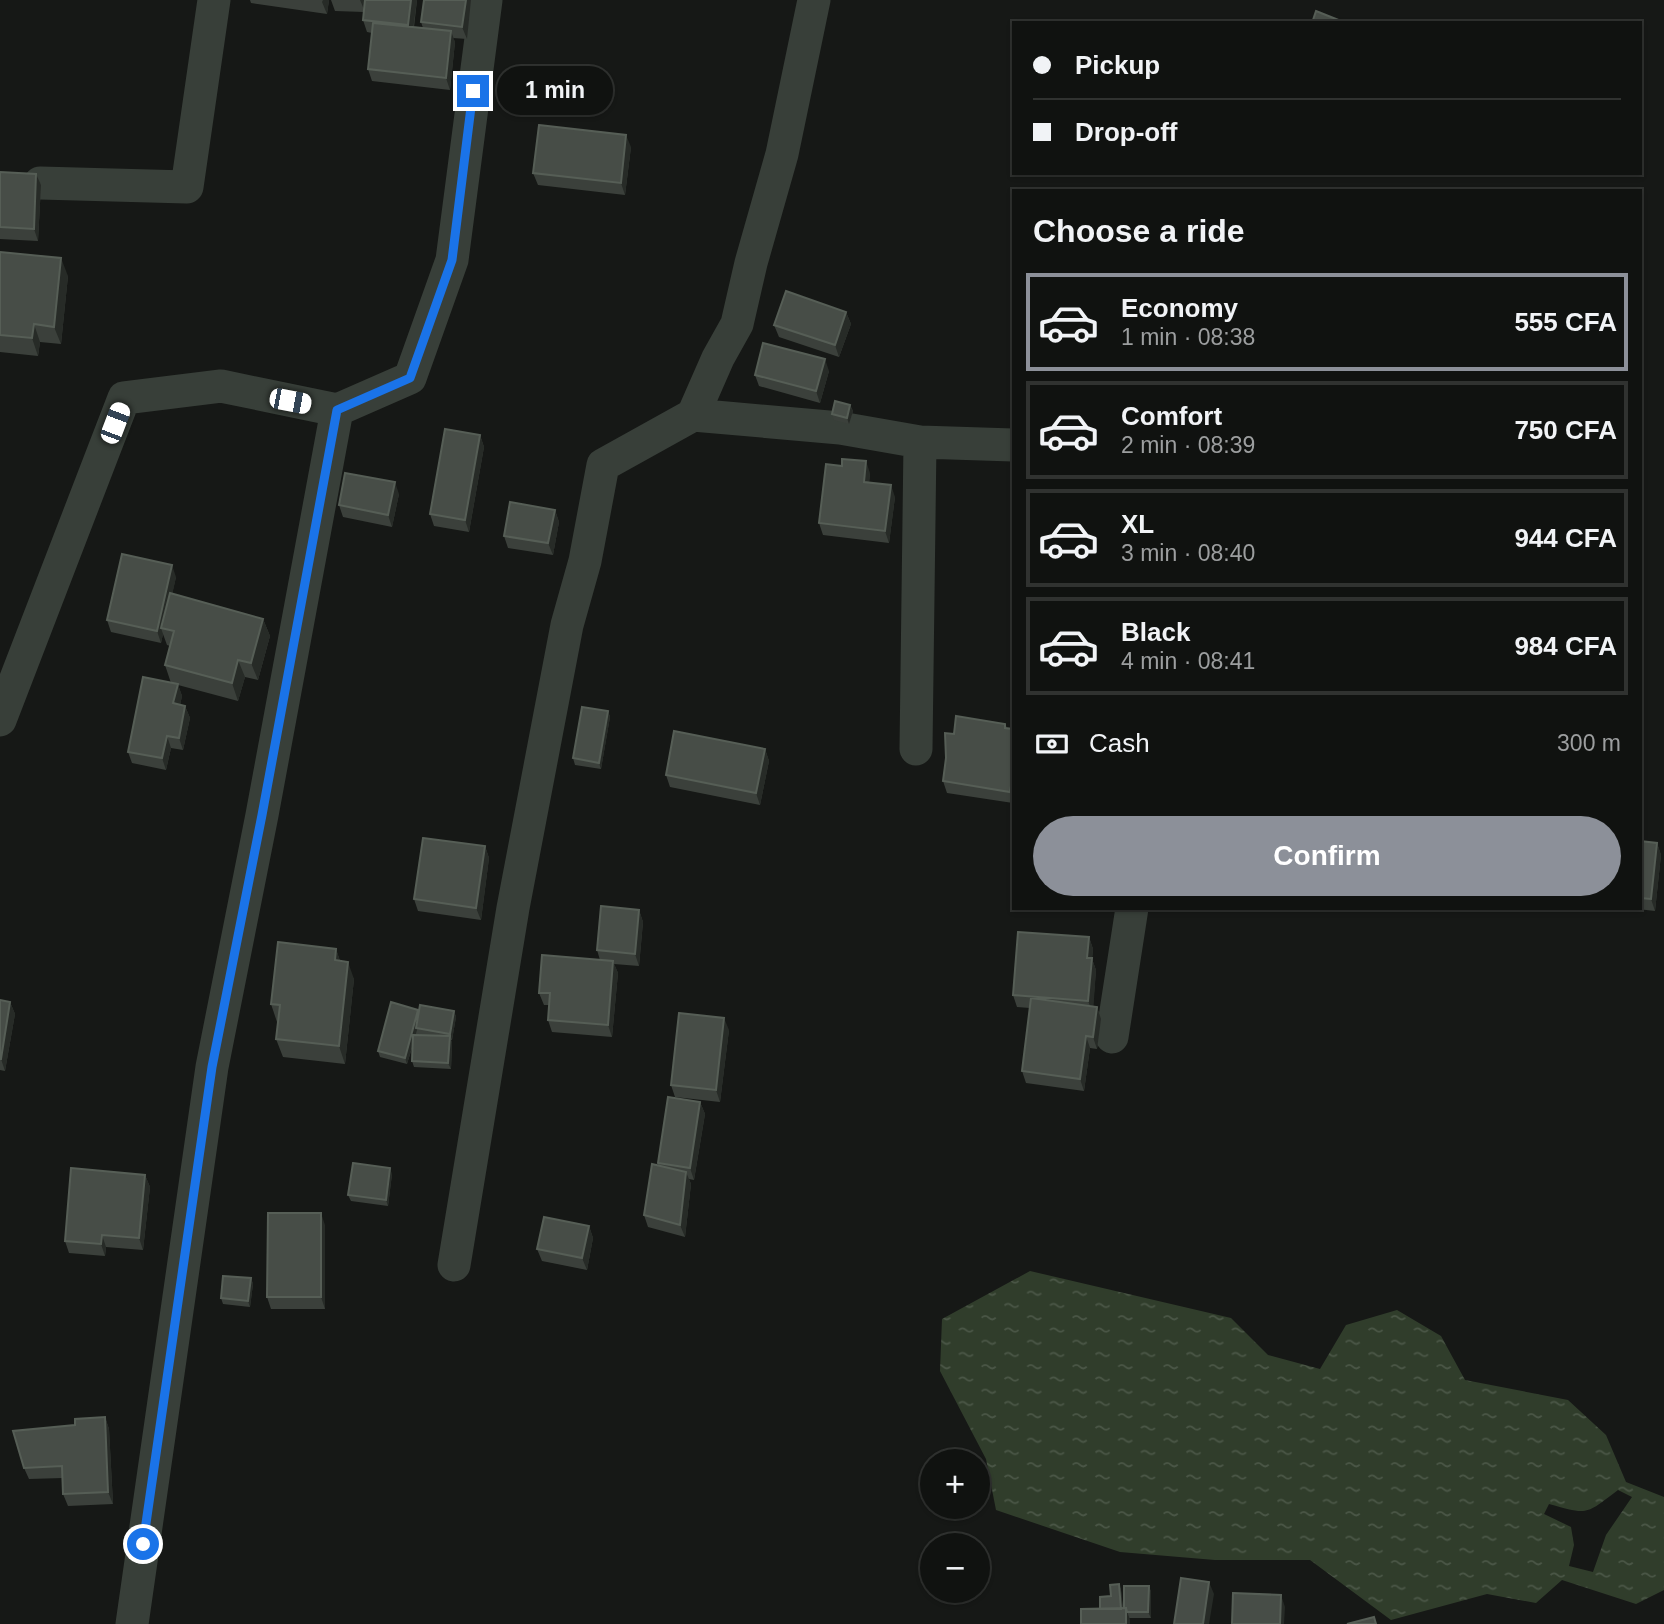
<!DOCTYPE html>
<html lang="en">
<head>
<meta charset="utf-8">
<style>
  body { margin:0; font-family:Arial,sans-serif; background:#191b19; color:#f1f3f6; height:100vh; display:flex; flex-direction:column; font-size:26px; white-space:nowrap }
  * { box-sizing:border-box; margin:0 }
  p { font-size:23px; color:#9c9e9f }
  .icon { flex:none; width:38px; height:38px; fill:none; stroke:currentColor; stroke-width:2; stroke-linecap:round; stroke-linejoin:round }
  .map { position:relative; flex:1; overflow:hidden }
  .drawer { position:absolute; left:1012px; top:189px; width:630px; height:721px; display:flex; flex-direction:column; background:#101210; border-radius:0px; box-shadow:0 2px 5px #0004,0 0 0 2px #303230 }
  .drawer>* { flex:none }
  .guide { position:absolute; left:1012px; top:21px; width:630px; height:154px; border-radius:0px; box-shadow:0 2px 5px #0004,0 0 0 2px #303230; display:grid; align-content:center; height:154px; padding:0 21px; background:#101210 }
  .buttons { position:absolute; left:920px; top:1449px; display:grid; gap:14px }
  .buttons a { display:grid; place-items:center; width:70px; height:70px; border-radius:50%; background:#101210; box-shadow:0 2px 5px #0004,0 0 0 2px #303230; font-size:35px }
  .end { position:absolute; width:32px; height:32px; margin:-16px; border:9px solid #1a73e8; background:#fff; box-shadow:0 0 0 4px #fff }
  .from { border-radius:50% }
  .bubble { position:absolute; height:49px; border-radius:24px; background:#101210; box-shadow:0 2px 5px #0004,0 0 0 2px #303230; font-size:23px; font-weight:700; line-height:49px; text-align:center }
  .car { position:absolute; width:21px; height:42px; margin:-21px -10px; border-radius:9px; box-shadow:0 0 5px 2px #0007; background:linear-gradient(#fff 24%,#345 0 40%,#fff 0 76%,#345 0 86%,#fff 0) }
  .guide b { display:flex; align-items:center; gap:24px; height:66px; font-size:26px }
  .guide b+b { border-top:2px solid #303230 }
  .guide i { width:18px; height:18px; background:#f1f3f6 }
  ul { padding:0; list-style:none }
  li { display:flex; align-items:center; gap:21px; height:98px; margin:0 14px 10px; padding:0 7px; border:4px solid #303230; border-radius:0px }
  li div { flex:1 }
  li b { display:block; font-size:26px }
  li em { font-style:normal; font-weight:700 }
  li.active { border-color:#8c9099 }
  li>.icon { width:63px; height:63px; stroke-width:1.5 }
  h2 { padding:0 21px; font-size:32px; line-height:84px }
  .pay { display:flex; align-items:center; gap:18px; height:77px; padding:0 21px; font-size:26px }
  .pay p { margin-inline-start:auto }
  .primary-button { display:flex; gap:14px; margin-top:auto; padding:14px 21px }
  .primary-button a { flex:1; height:80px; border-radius:42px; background:#8c9099; color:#fff; font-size:28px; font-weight:700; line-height:80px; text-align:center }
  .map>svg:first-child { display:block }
  .water { fill:url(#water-ripples); fill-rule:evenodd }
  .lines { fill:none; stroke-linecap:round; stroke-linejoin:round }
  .minor { stroke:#383f39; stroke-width:33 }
  .wall { fill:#3b403b }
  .shaded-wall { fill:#272b27 }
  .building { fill:#474d47; stroke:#565e56; stroke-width:2 }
  .route { stroke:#1a73e8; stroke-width:9 }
</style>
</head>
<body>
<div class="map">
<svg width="1664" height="1624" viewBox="0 0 1664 1624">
  <defs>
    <pattern id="water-ripples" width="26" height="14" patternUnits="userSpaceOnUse" patternTransform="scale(1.75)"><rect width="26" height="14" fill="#303d2b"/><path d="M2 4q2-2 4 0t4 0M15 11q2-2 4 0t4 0" fill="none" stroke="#4b5747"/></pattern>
  </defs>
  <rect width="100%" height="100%" fill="#161816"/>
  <path class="water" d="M1030 1271 1231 1318 1268 1355 1320 1369 1346 1325 1397 1310 1441 1336 1465 1380 1568 1400 1606 1435 1626 1482 1664 1497V1590L1636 1604 1562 1580 1536 1603 1487 1594 1391 1620 1310 1560H1215L1120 1552 996 1510 986 1459 940 1371 942 1319ZM1618 1490 1632 1497 1606 1535 1593 1572 1569 1566 1574 1545 1571 1527 1544 1514 1549 1504C1589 1515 1585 1515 1618 1490Z"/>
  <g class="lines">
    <path class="minor" d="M40 183 187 187 214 0
      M693 415 840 428 920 442 916 749
      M920 442 1013 445
      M0 720 124 398 221 386 337 410 410 378 452 260 486 0
      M1112 1037 1132 908
      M454 1265 513 908 567 625 585 561 603 465 693 415 718 358 737 324 751 263 782 154 814 0
      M132 1624 212 1067 262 815 337 410"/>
  </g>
  <path class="wall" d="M250 0H329L327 14 251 3Z
    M331 0H417L414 27 423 28 421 22 471 0 467 39 453 38 455 42 450 90 372 81 368 69 372 33 367 32 363 20 364 12 335 11Z
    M631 147 625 195 538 185 533 173Z
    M0 172 36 174 41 185 38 241 0 239Z
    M0 252 68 276 61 344 40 342 38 356 0 352Z
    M846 312 851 324 839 357 779 337 774 325Z
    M829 371 820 403 759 386 755 375Z
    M850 405 853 411 849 424 834 420 832 414Z
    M480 435 484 447 469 532 434 526 430 514Z
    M870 473 869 483 895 497 889 543 823 535 819 523Z
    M399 494 392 527 343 517 339 505Z
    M555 510 559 522 553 555 508 548 504 536Z
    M176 577 172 594 263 619 270 636 258 680 245 677 238 701 178 685 182 696 180 705 185 706 190 718 183 750 171 748 166 770 132 763 128 752 171 683 165 665 170 646 167 645 163 634 161 643 111 632 107 620Z
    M608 711 610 717 601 769 575 765 573 758Z
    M1005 724 1007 728 1013 729V803L947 793 943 781 954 734Z
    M765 749 769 761 760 805 670 787 666 775Z
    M1640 841 1657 843 1661 855 1655 911 1629 908H1640Z
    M485 846 489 858 481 920 418 911 414 899Z
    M639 910 643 922 639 966 614 964 618 973 612 1037 552 1032 548 1020 549 1005H544L539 993 600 960 597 950Z
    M1089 937 1093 949 1092 959 1096 970 1093 1006 1097 1007 1101 1019 1097 1049 1090 1048 1084 1091 1026 1083 1022 1071 1030 1008 1017 1007 1013 995Z
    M336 949 340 961 354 979 345 1064 283 1057 276 1039 278 1022H277L271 1004Z
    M0 1000 10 1002 15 1014 5 1071 0 1070Z
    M418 1010 454 1011 456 1017 452 1040H451L452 1043 451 1069 414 1067 412 1061 413 1045 407 1064 380 1057 378 1051Z
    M729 1030 720 1102 675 1097 671 1085Z
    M700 1102 705 1114 694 1180 689 1179 691 1184 685 1237 648 1227 644 1215 658 1165V1163Z
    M392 1174 388 1206 351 1201 348 1195Z
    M145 1175 150 1187 143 1250 106 1247 105 1256 69 1253 65 1241Z
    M325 1225V1309H271L267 1297Z
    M589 1226 593 1238 587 1270 542 1261 537 1249Z
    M251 1278 253 1284 250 1307 223 1304 221 1298Z
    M105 1417 109 1429 113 1504 68 1506 63 1494V1478L29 1479 24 1468Z
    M1119 1584 1121 1590 1123 1608 1149 1586 1151 1592V1618H1129L1130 1620 1100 1609 1111 1596Z"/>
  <path class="shaded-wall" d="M323 0H329L327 14 322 2Z
    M360 0H365V12Z
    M411 0H417L412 37 408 25Z
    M466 0H471L467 39 462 27Z
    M451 31 455 42 450 90 446 78Z
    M626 135 631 147 625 195 621 183Z
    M36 174 41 185 38 241 34 229Z
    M61 258 68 276 61 344 54 327Z
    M846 312 851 324 839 357 835 345Z
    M34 324 40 342 38 356 32 338Z
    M825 359 829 371 820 403 816 391Z
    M850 405 853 411 849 424 847 418Z
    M480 435 484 447 469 532 465 520Z
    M866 461 870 473 868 494 864 482Z
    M395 482 399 494 392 527 388 515Z
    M891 485 895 497 889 543 885 531Z
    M555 510 559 522 553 555 548 543Z
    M172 565 176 577 165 628H161L163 634 161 643 157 631Z
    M263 619 270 636 258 680 251 663Z
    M238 660 245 677 238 701 232 683Z
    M178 684 182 696 178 715 173 703Z
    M185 706 190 718 183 750 179 738Z
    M608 711 610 717 601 769 599 763Z
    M167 736 171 748 166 770 162 758Z
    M765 749 769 761 760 805 756 793Z
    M1013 773V799L1010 792Z
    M1657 843 1661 855 1655 911 1651 899Z
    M485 846 489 858 481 920 476 908Z
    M639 910 643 922 639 966 635 954Z
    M1089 937 1093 949 1092 959 1096 970 1093 1013 1088 1001 1087 958Z
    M336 949 342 967 335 960Z
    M613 961 618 973 612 1037 608 1025Z
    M348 962 354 979 345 1064 339 1046Z
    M10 1002 15 1014 5 1071 1 1059Z
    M1097 1007 1101 1019 1097 1049 1093 1037Z
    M418 1010 420 1016 416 1028 417 1030 407 1064 405 1058Z
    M454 1011 456 1017 452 1040 450 1034Z
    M724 1018 729 1030 720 1102 716 1090Z
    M450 1036 452 1043 451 1069 448 1063Z
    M1086 1036 1090 1048 1084 1091 1080 1079Z
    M700 1102 705 1114 694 1180 690 1168Z
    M390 1168 392 1174 388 1206 386 1200Z
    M686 1172 691 1184 685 1237 680 1225Z
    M145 1175 150 1187 143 1250 139 1238Z
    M321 1213 325 1225V1309L321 1297Z
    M589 1226 593 1238 587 1270 582 1258Z
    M102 1235 106 1247 105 1256 101 1244Z
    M251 1278 253 1284 250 1307 248 1301Z
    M105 1417 109 1429 113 1504 108 1492Z
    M1209 1582 1214 1594 1209 1624H1203Z
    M1119 1584 1121 1590 1123 1616 1121 1610Z
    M1149 1586 1151 1592V1618L1148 1612Z
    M1281 1595 1285 1607 1284 1624H1280Z
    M1126 1608 1130 1620V1624H1126Z"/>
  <path class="building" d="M365 0H411L408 25 363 20Z
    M424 0H466L462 27 421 22Z
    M1316 11 1346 23H1312Z
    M373 23 451 31 446 78 368 69Z
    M539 125 626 135 621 183 533 173Z
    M0 172 36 174 34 229 0 227Z
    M0 252 61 258 54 327 34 324 32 338 0 335Z
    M786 291 846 312 835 345 774 325Z
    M763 343 825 359 816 391 755 375Z
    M835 401 850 405 847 418 832 414Z
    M445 429 480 435 465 520 430 514Z
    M842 459 866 461 864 482 891 485 885 531 819 523 826 464 842 466Z
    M345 473 395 482 388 515 339 505Z
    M510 502 555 510 548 543 504 536Z
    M122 554 172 565 157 631 107 620Z
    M170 593 263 619 251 663 238 660 232 683 165 665 174 631 161 628Z
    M143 677 178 684 173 703 185 706 179 738 167 736 162 758 128 752Z
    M582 707 608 711 599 763 573 758Z
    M956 716 1005 724V728L1013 729V773L1010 792 943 781 946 758 945 733 954 734Z
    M674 731 765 749 756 793 666 775Z
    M423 838 485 846 476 908 414 899Z
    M1640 841 1657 843 1651 899 1640 898Z
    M601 906 639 910 635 954 597 950Z
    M1018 932 1089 937 1087 958H1092L1088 1001 1013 995Z
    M278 942 336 949 335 960 348 962 339 1046 276 1039 280 1005 271 1004Z
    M542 955 613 961 608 1025 548 1020 550 993H539Z
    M1031 998 1097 1007 1093 1037 1086 1036 1080 1079 1022 1071Z
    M0 1000 10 1002 1 1059H0Z
    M391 1002 418 1010 405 1058 378 1051Z
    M420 1005 454 1011 450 1034 416 1028Z
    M679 1013 724 1018 716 1090 671 1085Z
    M413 1035 450 1036 448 1063 412 1061Z
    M668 1097 700 1102 690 1168 658 1163Z
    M353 1163 390 1168 386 1200 348 1195Z
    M652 1164 686 1172 680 1225 644 1215Z
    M71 1168 145 1175 139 1238 102 1235 101 1244 65 1241Z
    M268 1213H321V1297H267Z
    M544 1217 589 1226 582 1258 537 1249Z
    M223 1276 251 1278 248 1301 221 1298Z
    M105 1417 108 1492 63 1494 62 1466 24 1468 13 1431 75 1425V1419Z
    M1181 1578 1209 1582 1203 1624H1174Z
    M1119 1584 1121 1609H1100V1597L1111 1596 1110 1585Z
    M1124 1586H1149L1148 1612H1127L1126 1608H1124Z
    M1233 1593 1281 1595 1280 1624H1232Z
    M1126 1608V1624H1081V1609Z
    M1374 1617 1376 1624H1347Z"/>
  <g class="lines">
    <path class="route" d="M143 1544 212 1067 262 815 337 410 410 378 452 260 473 91"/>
  </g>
</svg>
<div class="buttons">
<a>+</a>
<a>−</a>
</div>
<i class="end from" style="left:143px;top:1544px"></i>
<i class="end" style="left:473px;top:91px"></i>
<div class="bubble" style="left:497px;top:66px;width:116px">1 min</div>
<i class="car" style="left:290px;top:401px;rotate:101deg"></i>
<i class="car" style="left:115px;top:423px;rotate:21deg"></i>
<div class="guide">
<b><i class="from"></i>Pickup</b>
<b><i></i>Drop-off</b>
</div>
<section class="drawer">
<h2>Choose a ride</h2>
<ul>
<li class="active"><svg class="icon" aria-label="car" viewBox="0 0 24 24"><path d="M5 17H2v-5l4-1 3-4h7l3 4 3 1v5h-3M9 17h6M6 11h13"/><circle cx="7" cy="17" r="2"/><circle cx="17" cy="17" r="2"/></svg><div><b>Economy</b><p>1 min · 08:38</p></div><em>555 CFA</em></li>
<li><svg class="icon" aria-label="car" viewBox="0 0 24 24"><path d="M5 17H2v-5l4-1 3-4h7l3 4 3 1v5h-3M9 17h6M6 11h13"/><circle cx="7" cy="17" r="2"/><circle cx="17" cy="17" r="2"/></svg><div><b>Comfort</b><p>2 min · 08:39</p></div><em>750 CFA</em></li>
<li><svg class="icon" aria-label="car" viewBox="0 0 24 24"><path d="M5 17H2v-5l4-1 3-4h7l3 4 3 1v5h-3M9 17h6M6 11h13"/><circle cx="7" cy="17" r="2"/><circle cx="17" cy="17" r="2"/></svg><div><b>XL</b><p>3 min · 08:40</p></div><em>944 CFA</em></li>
<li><svg class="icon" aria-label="car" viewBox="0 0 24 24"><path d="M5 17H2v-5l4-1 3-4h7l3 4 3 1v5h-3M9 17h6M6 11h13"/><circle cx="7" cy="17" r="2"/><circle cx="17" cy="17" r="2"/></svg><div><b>Black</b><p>4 min · 08:41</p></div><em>984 CFA</em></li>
</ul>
<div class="pay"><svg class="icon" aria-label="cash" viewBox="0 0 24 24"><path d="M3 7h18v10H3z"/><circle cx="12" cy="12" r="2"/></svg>Cash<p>300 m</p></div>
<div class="primary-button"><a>Confirm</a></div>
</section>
</div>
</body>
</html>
